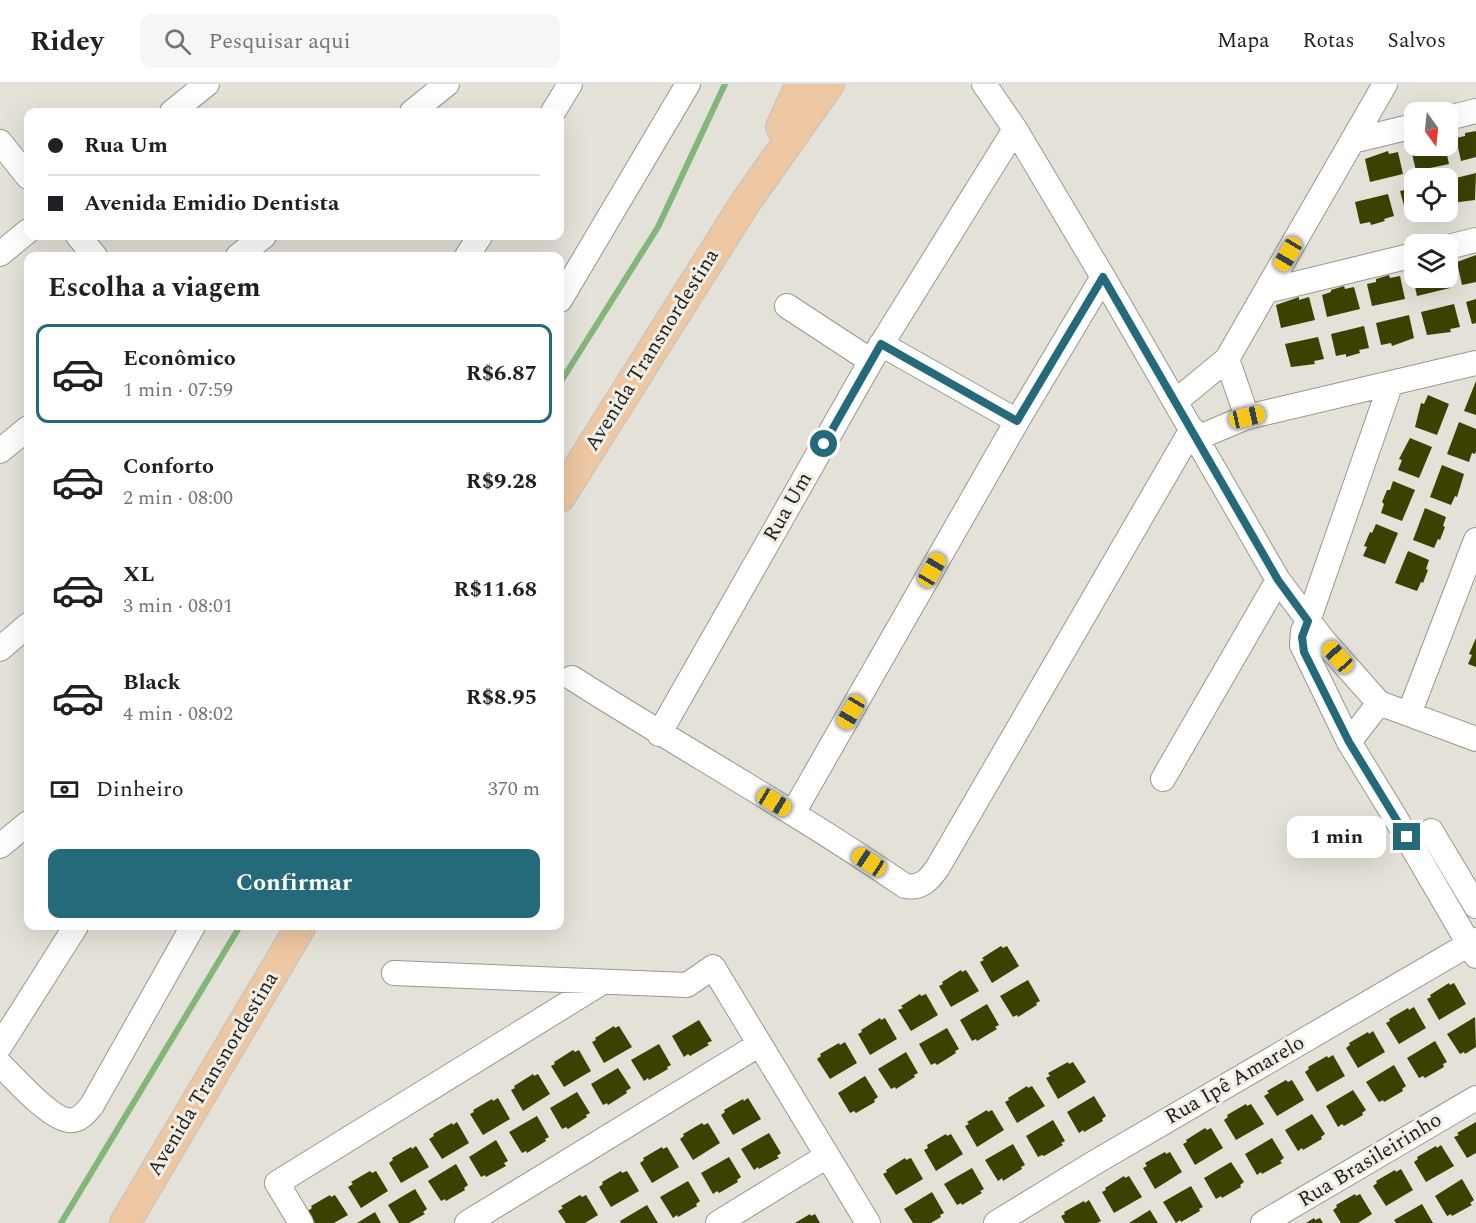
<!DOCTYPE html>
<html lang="pt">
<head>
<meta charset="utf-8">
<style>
  body { margin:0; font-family:Spectral,serif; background:#f6f6f6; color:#202124; height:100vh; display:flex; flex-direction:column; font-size:22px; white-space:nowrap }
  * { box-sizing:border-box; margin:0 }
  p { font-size:20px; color:#757577 }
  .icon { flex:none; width:33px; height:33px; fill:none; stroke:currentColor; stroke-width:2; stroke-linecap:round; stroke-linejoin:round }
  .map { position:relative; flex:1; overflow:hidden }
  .sheet { position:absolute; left:24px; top:168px; width:540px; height:678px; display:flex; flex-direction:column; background:#fff; border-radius:12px; box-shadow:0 6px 24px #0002 }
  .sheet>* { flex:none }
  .banner { position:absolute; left:24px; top:24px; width:540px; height:132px; border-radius:12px; box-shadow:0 6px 24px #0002; display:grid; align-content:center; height:132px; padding:0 24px; background:#fff }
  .needle { width:39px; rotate:165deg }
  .tools { position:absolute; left:1404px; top:18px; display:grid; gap:12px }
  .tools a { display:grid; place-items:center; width:54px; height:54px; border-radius:12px; background:#fff; box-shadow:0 6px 24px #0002; font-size:30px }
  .end { position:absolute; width:27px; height:27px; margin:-14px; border:8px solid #256a7a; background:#fff; box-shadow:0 0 0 3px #fff }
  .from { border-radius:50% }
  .bubble { position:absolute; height:42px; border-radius:12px; background:#fff; box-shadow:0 6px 24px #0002; font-size:20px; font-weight:700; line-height:42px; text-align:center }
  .car { position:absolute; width:18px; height:36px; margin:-18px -9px; border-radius:8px; box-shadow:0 0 4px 2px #0007; background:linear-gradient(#f5c518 24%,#345 0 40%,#f5c518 0 76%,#345 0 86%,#f5c518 0) }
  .banner b { display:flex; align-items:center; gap:21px; height:57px; font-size:22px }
  .banner b+b { border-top:2px solid #e0e0e0 }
  .banner i { width:15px; height:15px; background:#202124 }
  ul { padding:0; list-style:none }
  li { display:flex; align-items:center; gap:18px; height:99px; margin:0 12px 9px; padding:0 12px; border:3px solid transparent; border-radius:12px }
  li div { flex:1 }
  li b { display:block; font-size:22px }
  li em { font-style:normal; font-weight:700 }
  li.on { border-color:#256a7a }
  li>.icon { width:54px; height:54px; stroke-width:1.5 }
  h2 { padding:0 24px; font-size:27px; line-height:72px }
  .pay { display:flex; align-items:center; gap:15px; height:66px; padding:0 24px; font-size:22px }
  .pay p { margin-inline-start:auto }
  .primary-button { display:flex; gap:12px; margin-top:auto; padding:12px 24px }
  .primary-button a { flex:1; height:69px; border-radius:12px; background:#256a7a; color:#fff; font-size:24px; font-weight:700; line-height:69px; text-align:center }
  header { display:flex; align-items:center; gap:36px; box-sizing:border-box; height:84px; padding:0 30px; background:#fff; border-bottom:2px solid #e0e0e0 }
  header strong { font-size:28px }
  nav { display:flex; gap:33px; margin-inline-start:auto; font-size:21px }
  .search { width:420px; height:54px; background:#f6f6f6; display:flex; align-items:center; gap:15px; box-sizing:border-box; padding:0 21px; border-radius:12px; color:#757577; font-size:22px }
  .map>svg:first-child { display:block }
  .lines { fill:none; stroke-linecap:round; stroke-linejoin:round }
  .stream { stroke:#83b67a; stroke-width:6 }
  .building { fill:#3b4101 }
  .minor-casing { stroke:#9a978e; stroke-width:26 }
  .major-casing { stroke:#c1c1c0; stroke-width:32 }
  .minor { stroke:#fff; stroke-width:24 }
  .major { stroke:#ecc7a2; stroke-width:30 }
  .route { stroke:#256a7a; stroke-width:8 }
  .labels { text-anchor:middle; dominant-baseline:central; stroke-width:6; stroke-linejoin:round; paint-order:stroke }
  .street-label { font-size:21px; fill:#22211e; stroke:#f1eee5 }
</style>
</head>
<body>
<header>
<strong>Ridey</strong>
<div class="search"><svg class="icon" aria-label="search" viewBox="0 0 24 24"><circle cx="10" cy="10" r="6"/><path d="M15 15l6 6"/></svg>Pesquisar aqui</div>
<nav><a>Mapa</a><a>Rotas</a><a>Salvos</a></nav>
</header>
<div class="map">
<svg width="1476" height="1139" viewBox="0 0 1476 1139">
  <rect width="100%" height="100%" fill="#e4e1d8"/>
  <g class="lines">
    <path class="stream" d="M560 299 658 143 725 0
      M61 1139 240 842"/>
  </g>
  <path class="building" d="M1476 47V73L1461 77 1456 54 1465 52V49Z
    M1420 62H1445L1449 80 1416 87 1411 65Z
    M1388 67 1389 70 1398 68 1403 90 1370 98 1365 75Z
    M1476 89 1475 116 1451 119 1448 96Z
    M1414 104V127L1406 129 1400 107Z
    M1388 110 1394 132 1384 135 1385 137 1371 141 1370 138 1360 140 1355 118Z
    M1476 171V198L1462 201 1457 178Z
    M1412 189H1414V194H1448L1450 204 1417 212Z
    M1389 191 1390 194 1400 192 1405 215 1372 222 1367 200 1376 198V195Z
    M1344 202 1345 205 1354 203 1360 225 1327 233 1322 211 1331 208V206Z
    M1299 213V216L1309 213 1315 236 1281 244 1276 221Z
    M1476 215V239L1472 240 1466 218Z
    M1454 220 1460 243 1450 245 1451 248 1427 251 1421 228Z
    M1409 231 1414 254 1392 262 1391 259 1381 261 1376 239Z
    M1364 242 1369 264 1359 266 1360 269 1346 273V270L1336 272 1331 250Z
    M1318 253 1324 275 1314 277 1315 280 1291 283 1285 260Z
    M1476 297V331L1464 327Z
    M1428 311 1449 320 1437 351 1415 343 1421 319 1424 320Z
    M1459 338 1476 345V367L1475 370 1472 369 1469 378 1447 370Z
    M1410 354 1432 363 1419 394 1398 386 1402 376 1399 375Z
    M1442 381 1464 390 1457 413 1455 412 1451 421 1430 413Z
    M1393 397 1415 406 1402 437 1381 429 1384 420 1382 418 1387 406H1390Z
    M1425 424 1446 433 1443 442 1445 443 1440 456 1438 455 1434 464 1413 456Z
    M1376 440 1398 449 1385 480 1363 472 1367 463 1364 462 1370 448 1372 449Z
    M1408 467 1429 476 1426 485 1428 486 1423 499 1421 498 1417 507 1395 499Z
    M1476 554V583L1468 580 1472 571 1469 570Z
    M1001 862 1003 864 1007 862 1019 882 992 899 980 878 984 876 982 874Z
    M961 886 962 888 966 886 979 907 951 923 939 902 943 900 942 898Z
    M1028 896 1040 917 1036 919 1037 921 1018 933 1017 931 1013 933 1000 912Z
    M1449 899 1450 901 1454 899 1466 920 1439 936 1427 915 1431 913 1430 911Z
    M920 910 921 912 926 910 938 931 911 947 898 926 903 924 901 922Z
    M987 920 999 941 995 943 997 945 977 957 976 955 972 957 960 936Z
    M1414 923 1426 944 1399 960 1386 939 1390 937 1389 935 1408 924 1409 926Z
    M1475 933 1476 963 1465 970 1464 968 1460 970 1447 950Z
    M880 934 881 936 885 934 897 955 870 971 858 950 862 948 861 946Z
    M699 936 712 957 707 959 709 961 690 972 688 970 684 973 672 952Z
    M614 942 615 944 619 942 632 963 604 979 592 958 596 956 595 954Z
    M947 944 959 965 955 967 956 969 937 981 935 979 931 981 919 960Z
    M1373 947 1385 968 1358 984 1346 964 1350 961 1349 959 1368 948 1369 950Z
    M1435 957 1447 978 1443 980 1444 983 1425 994 1423 992 1419 994 1407 974Z
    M845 958 857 979 830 995 817 975 821 972 820 970 839 959 840 961Z
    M659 960 671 981 667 983 668 985 649 996 648 994 644 997 631 976Z
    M573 966 575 968 579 966 591 987 564 1003 551 982 555 980 554 978Z
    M906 968 918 989 914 991 915 993 896 1005 895 1003 891 1005 878 985Z
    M1333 971 1345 992 1317 1008 1305 988 1309 985 1308 983 1327 972 1328 974Z
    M1068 978 1069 980 1073 978 1086 998 1058 1015 1046 994 1050 992 1048 989Z
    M1394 981 1406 1002 1402 1005 1403 1007 1384 1018 1383 1016 1379 1018 1366 998Z
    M618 984 631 1004 626 1007 627 1009 608 1021 607 1019 603 1021 591 1000Z
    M533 990 534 992 538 990 550 1010 523 1027 511 1006 515 1004 514 1002Z
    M865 992 878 1013 874 1016 875 1018 856 1029 854 1027 850 1029 838 1009Z
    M1286 996 1288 998 1292 996 1304 1016 1277 1032 1264 1012 1269 1009 1267 1007Z
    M1027 1002 1028 1004 1032 1002 1045 1022 1017 1039 1005 1018 1009 1016 1008 1014Z
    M1353 1006 1366 1026 1362 1029 1363 1031 1344 1042 1342 1040 1338 1043 1326 1022Z
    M577 1008 590 1029 586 1031 587 1033 568 1045 566 1043 562 1045 550 1024Z
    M1094 1012 1106 1032 1102 1035 1103 1037 1084 1048 1083 1046 1079 1049 1067 1028Z
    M498 1014 510 1035 483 1051 470 1030 474 1028 473 1026 492 1015 493 1017Z
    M748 1014 761 1035 733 1051 721 1031 725 1028 724 1026 743 1015 744 1017Z
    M1246 1020 1247 1022 1251 1020 1264 1040 1236 1056 1224 1036 1228 1033 1227 1031Z
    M987 1026 988 1028 992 1026 1004 1046 977 1063 965 1042 969 1040 967 1038Z
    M1312 1030 1325 1050 1321 1053 1322 1055 1303 1066 1302 1064 1298 1067 1285 1046Z
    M537 1032 549 1053 545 1055 546 1057 527 1069 526 1067 522 1069 509 1048Z
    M1053 1036 1065 1057 1061 1059 1063 1061 1044 1072 1042 1071 1038 1073 1026 1052Z
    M457 1038 469 1059 442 1075 429 1055 434 1052 433 1050 452 1039 453 1041Z
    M1476 1038V1069L1467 1074 1454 1053 1459 1051 1457 1049Z
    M702 1039 704 1041 708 1039 720 1059 693 1076 680 1055 684 1052 683 1050Z
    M1205 1044 1207 1046 1211 1044 1223 1064 1195 1081 1183 1060 1187 1058 1186 1056Z
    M769 1049 781 1069 777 1072 779 1074 759 1085 758 1083 754 1086 741 1065Z
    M946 1050 947 1052 951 1050 963 1070 936 1087 924 1066 928 1064 927 1061Z
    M1272 1054 1284 1074 1280 1077 1282 1079 1262 1090 1261 1088 1257 1091 1245 1070Z
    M496 1056 508 1077 504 1079 506 1082 486 1093 485 1091 481 1093 469 1073Z
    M1013 1060 1025 1081 1021 1083 1022 1085 1003 1097 1002 1094 998 1097 985 1076Z
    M1441 1061 1454 1082 1426 1098 1414 1078 1418 1075 1417 1073 1436 1062 1437 1064Z
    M416 1062 429 1083 401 1099 389 1079 393 1076 392 1074 411 1063 412 1065Z
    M662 1063 663 1065 667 1063 679 1083 652 1099 640 1079 644 1076 643 1074Z
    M1165 1068 1166 1070 1170 1068 1182 1088 1155 1105 1143 1084 1147 1082 1145 1079Z
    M729 1073 741 1093 737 1096 738 1098 719 1109 717 1107 713 1110 701 1089Z
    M905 1074 906 1076 911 1074 923 1095 896 1111 883 1090 887 1088 886 1086Z
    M1231 1078 1244 1098 1240 1101 1241 1103 1222 1114 1221 1112 1216 1115 1204 1094Z
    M456 1080 468 1101 464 1104 465 1106 446 1117 445 1115 441 1117 428 1097Z
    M972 1084 984 1105 980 1107 982 1109 962 1121 961 1119 957 1121 944 1100Z
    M1401 1085 1413 1106 1386 1122 1373 1102 1377 1099 1376 1097 1395 1086 1396 1088Z
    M370 1087 372 1089 376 1087 388 1107 361 1124 348 1103 353 1100 351 1098Z
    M621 1087 622 1089 627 1087 639 1107 611 1123 599 1103 603 1100 602 1098Z
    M1124 1092 1125 1094 1129 1092 1142 1113 1114 1129 1102 1108 1106 1106 1105 1104Z
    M1462 1095 1474 1116 1470 1119 1472 1121 1452 1132 1451 1130 1447 1132 1435 1112Z
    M688 1097 700 1117 696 1120 697 1122 678 1133 677 1131 673 1134 660 1113Z
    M1191 1102 1203 1123 1199 1125 1200 1127 1181 1138 1180 1136 1176 1139 1163 1118Z
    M415 1105 427 1125 423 1128 425 1130 409 1139H399L388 1121Z
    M932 1108 944 1129 940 1131 941 1133 931 1139H913L904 1125Z
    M1355 1110 1356 1112 1360 1110 1372 1130 1358 1139H1341L1333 1126 1337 1123 1336 1121Z
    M330 1111 331 1113 335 1111 348 1131 334 1139H315L308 1127 312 1124 311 1122Z
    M580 1111 582 1113 586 1111 598 1131 585 1139H566L558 1127 563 1124 561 1122Z
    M1089 1116 1101 1137 1097 1139H1065L1061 1132 1065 1130 1064 1128 1084 1117 1085 1119Z
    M1422 1120 1433 1139H1396L1394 1136Z
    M647 1121 658 1139H621L620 1137Z
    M1150 1126 1158 1139H1129Z
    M375 1128 381 1139H357Z
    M810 1130 811 1132 815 1130 820 1139H795Z
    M1314 1134 1315 1136 1320 1134 1323 1139H1306Z"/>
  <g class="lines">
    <g class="minor-casing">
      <path id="minor" d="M984 0 1015 45 1103 193 1278 496 1324 557 1379 619 1476 655
        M172 28 207 0
        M412 28 447 0
        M553 28 570 0
        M1448 34 1476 27
        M1352 57 1414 42
        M0 58 28 93
        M78 152 95 172
        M1448 163 1476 156
        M0 170 28 147
        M238 172 264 152
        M467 172 480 152
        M1266 207 1414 171
        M560 216 688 0
        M787 222 871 277
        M881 260 1017 337
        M1227 275 1247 333
        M1391 299 1308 537 1303 547 1302 561 1349 658 1395 733 1476 872
        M1175 318 1227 275 1385 0
        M1197 354 1247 333 1476 279
        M0 367 28 344
        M0 565 28 541
        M572 594C682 664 797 728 905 802 921 805 929 796 938 783L1192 345
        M1409 630 1476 456
        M659 650 871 277 1015 45
        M1349 658 1379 619
        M1163 695 1278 496
        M793 729 1017 337 1103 193
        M1431 747 1476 822
        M0 762 28 739
        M394 889 687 901 713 883 868 1139
        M0 962 76 842
        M0 980C14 994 55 1041 74 1036 82 1034 87 1027 92 1021L193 842
        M301 1139 277 1099 601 899
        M467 1139 760 960
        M718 1139 827 1072
        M996 1139 1094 1079 1476 856
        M1263 1139 1476 1014"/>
    </g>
    <g class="major-casing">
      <path id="major" d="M781 43 801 0
        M560 413 745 119 829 0
        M125 1139 301 842"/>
    </g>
    <use href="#minor" class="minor"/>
    <use href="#major" class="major"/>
  </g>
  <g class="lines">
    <path class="route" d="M824 360 881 260 1017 337 1103 193 1278 496 1308 537 1302 553 1304 568 1349 658 1407 753"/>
  </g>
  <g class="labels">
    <g class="street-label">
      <text transform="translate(652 266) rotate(-58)">Avenida Transnordestina</text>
      <text transform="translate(788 423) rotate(-60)">Rua Um</text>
      <text transform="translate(213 990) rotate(-59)">Avenida Transnordestina</text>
      <text transform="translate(1235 996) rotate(-30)">Rua Ipê Amarelo</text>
      <text transform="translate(1370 1076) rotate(-31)">Rua Brasileirinho</text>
    </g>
  </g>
</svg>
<div class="tools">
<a><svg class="needle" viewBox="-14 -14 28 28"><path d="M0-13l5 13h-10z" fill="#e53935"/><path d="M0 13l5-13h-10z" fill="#757577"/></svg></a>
<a><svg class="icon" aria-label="locate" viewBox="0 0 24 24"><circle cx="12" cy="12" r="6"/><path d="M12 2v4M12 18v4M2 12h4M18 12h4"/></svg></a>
<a><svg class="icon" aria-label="layers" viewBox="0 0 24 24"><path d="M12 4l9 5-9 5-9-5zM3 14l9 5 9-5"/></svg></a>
</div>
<i class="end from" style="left:824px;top:360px"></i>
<i class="end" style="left:1407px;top:753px"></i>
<div class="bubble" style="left:1287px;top:732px;width:99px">1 min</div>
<i class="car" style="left:1288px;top:170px;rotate:210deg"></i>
<i class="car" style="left:1247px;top:333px;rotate:77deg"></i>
<i class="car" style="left:932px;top:486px;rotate:30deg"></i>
<i class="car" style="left:1338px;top:573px;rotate:318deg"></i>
<i class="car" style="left:851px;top:628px;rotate:210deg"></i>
<i class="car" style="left:774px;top:718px;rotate:121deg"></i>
<i class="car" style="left:869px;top:778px;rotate:303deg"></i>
<div class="banner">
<b><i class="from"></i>Rua Um</b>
<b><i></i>Avenida Emidio Dentista</b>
</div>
<section class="sheet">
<h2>Escolha a viagem</h2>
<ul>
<li class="on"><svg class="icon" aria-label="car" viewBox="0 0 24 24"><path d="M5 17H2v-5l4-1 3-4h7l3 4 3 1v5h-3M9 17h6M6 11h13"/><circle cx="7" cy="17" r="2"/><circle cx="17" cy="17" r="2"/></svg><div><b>Econômico</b><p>1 min · 07:59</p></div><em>R$6.87</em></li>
<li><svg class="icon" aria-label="car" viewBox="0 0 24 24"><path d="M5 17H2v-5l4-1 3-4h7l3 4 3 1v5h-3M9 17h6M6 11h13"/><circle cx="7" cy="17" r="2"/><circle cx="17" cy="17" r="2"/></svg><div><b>Conforto</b><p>2 min · 08:00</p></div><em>R$9.28</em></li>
<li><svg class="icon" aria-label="car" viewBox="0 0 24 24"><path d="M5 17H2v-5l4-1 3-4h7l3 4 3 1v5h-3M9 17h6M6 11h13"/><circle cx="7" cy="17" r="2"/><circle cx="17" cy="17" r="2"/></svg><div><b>XL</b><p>3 min · 08:01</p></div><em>R$11.68</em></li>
<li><svg class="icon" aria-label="car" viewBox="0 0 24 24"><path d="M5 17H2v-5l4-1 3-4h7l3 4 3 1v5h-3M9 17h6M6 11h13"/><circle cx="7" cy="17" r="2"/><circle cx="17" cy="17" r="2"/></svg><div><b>Black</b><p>4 min · 08:02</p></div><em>R$8.95</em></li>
</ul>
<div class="pay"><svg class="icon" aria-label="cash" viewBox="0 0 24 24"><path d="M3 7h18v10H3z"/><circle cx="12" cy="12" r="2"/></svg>Dinheiro<p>370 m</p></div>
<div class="primary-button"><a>Confirmar</a></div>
</section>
</div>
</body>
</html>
